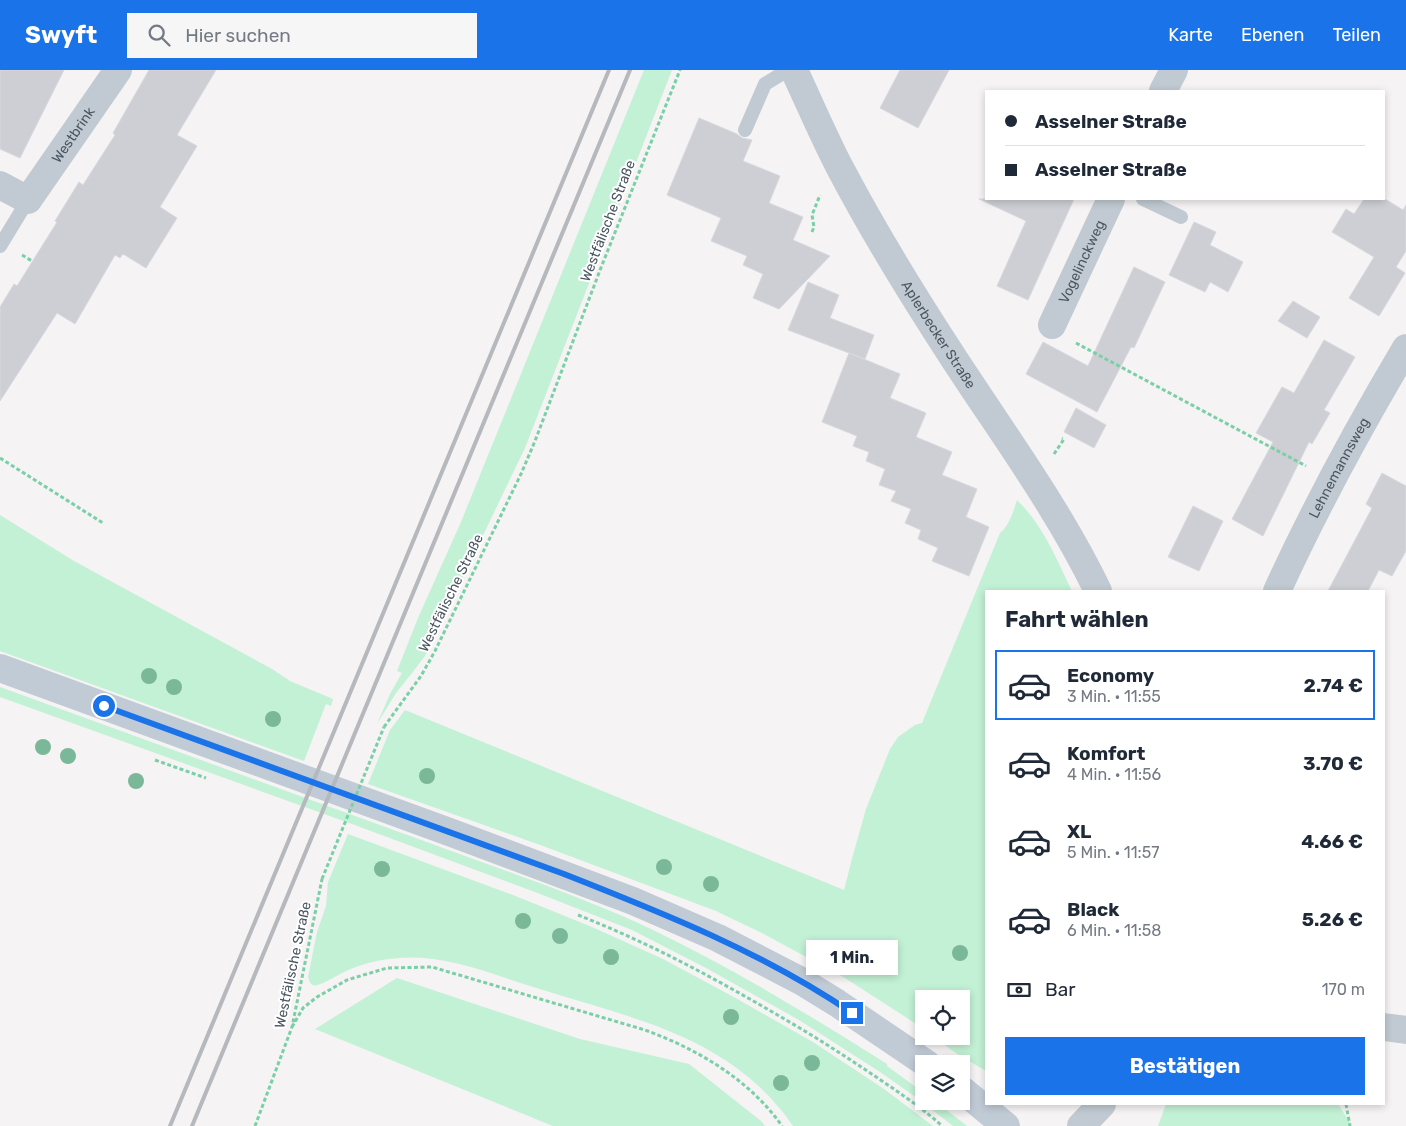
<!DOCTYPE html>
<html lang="de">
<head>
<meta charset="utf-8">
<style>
  body { margin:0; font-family:Rubik,sans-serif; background:#f6f6f7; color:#1f2937; height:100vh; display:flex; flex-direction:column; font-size:19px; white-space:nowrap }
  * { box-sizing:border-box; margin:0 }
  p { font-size:16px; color:#747a83 }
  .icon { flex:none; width:28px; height:28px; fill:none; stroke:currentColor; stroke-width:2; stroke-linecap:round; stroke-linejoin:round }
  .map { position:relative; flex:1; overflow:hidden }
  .sheet { position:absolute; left:985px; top:520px; width:400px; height:515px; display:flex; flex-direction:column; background:#fff; border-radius:0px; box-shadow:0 2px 8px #0003 }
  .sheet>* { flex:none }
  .hud { position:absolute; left:985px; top:20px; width:400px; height:110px; border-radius:0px; box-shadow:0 2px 8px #0003; display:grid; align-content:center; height:110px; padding:0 20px; background:#fff }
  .buttons { position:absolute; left:915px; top:920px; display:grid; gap:10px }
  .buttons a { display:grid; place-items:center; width:55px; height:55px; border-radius:0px; background:#fff; box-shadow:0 2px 8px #0003; font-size:25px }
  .end { position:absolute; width:22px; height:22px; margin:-11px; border:6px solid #1a73e8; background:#fff; box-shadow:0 0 0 2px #fff }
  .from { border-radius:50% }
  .bubble { position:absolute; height:35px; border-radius:0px; background:#fff; box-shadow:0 2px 8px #0003; font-size:16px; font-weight:700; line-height:35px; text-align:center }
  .hud b { display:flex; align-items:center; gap:18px; height:48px; font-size:19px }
  .hud b+b { border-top:1px solid #e0e1e3 }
  .hud i { width:12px; height:12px; background:#1f2937 }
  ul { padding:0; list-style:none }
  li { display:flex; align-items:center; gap:15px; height:70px; margin:0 10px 8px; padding:0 10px; border:2px solid transparent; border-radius:0px }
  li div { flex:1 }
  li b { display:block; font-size:19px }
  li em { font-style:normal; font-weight:700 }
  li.active { border-color:#1a73e8 }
  li>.icon { width:45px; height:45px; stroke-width:1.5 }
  h2 { padding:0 20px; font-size:22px; line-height:60px }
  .pay { display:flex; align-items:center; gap:12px; height:55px; padding:0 20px; font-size:19px }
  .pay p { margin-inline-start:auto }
  .cta { display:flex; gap:10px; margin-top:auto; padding:10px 20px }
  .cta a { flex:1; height:58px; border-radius:0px; background:#1a73e8; color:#fff; font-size:20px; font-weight:700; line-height:58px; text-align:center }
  header { display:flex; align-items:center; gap:30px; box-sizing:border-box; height:70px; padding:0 25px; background:#1a73e8; color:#fff }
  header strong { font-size:24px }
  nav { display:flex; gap:28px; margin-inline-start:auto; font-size:18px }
  .search { width:350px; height:45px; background:#f6f6f7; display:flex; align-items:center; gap:12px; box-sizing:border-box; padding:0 18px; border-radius:0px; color:#747a83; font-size:19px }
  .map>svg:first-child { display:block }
  .green { fill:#c3f1d5 }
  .building { fill:#cdcfd5; stroke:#d7d9de }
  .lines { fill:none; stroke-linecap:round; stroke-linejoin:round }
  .path { stroke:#7ad0a6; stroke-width:3; stroke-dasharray:4 2.5; stroke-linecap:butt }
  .service { stroke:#c1cad2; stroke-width:14 }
  .minor { stroke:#c1cad2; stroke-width:28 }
  .secondary { stroke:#c1cbd6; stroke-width:28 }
  .rail { stroke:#b5b8bd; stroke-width:4 }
  .path-bridge { stroke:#7ad0a6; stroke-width:3; stroke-dasharray:4 2.5; stroke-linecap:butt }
  .tree { fill:#7bb799 }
  .route { stroke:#1a73e8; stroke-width:6 }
  .labels { text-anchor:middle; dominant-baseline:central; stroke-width:4; stroke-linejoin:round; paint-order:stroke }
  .street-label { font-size:14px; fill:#4a5661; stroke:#fff }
</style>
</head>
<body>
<header>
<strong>Swyft</strong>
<div class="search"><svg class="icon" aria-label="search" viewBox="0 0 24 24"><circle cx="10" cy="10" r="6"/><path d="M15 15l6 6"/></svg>Hier suchen</div>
<nav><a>Karte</a><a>Ebenen</a><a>Teilen</a></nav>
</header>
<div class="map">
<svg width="1406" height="1056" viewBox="0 0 1406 1056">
  <rect width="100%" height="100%" fill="#f5f3f3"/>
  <path class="green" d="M644 0H672L525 378 425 586 412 603 396 623 377 654 390 624 402 603 397 601 418 548 461 452Z
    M1017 430C1043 455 1057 490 1072 521H986V1001L954 982 933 966H961V929H924V959L845 908 760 862 716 841 543 776 368 714 390 660 405 640 844 820 853 785 866 739 890 679 898 667 915 655 922 653 1000 463C1008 458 1014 440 1017 430Z
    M0 445 74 491 272 599 290 611 333 629 331 636 326 634 304 691 0 581Z
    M0 617 545 815C581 829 618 843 653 860 734 899 811 946 887 994V996L924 1023V1031H935L967 1056H953L917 1028 880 1002 799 950 708 899 632 860 535 822 352 754 0 627Z
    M348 764 513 825 592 857 663 889 732 926 813 972 884 1019 933 1056H793C733 969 640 950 546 921 508 910 472 894 433 889 403 885 372 889 344 902 337 905 324 914 317 915 311 917 309 911 308 907L317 862 326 836 328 812Z
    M397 908 580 969 689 994 761 1051 765 1056H553L315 959Z
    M1166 1034H1338L1352 1056H1158Z"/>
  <path class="building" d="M0 0H64L20 88 0 79Z
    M149 0H216L177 65 197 76 160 137 177 148 146 198 123 184 120 188 115 185 75 254 57 243 0 331V237L14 214 17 216 57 152 55 151 79 112 83 115 115 65 113 63Z
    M900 0H949L918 58 880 38Z
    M699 48 737 64 742 68 752 70 743 91 780 106 769 133 803 147 793 170 830 186 779 239 753 228 763 204 743 195 747 186 711 171 721 148 667 125Z
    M979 129H1074L1028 230 997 216 1026 151Z
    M1364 129H1385L1403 140 1406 135V181L1396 197 1405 203 1379 246 1349 228 1374 187 1332 162 1346 139 1354 144Z
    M1194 152 1216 162 1210 175 1243 192 1228 222 1210 212 1205 222 1169 205Z
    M1134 197 1165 212 1134 278 1131 277 1097 342 1026 304 1043 272 1088 296Z
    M808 212 839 225 830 248 874 265 865 289 788 260Z
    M1293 231 1320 247 1307 268 1278 251Z
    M1324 270 1355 287 1324 340 1330 343 1312 374 1309 372 1263 466 1232 449 1273 372 1256 363 1282 317 1294 323Z
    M849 283 900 304 890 328 926 343 916 367 952 382 942 405 977 419 966 447 989 457 969 506 932 491 938 478 918 469 921 460 905 453 911 439 891 431 896 421 879 415 885 399 866 391 869 382 853 376 857 366 822 352Z
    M1076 338 1106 355 1094 378 1064 362Z
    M1382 403 1406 416V481L1392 506 1379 500 1368 521H1328L1372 438 1366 434Z
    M1193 436 1223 451 1199 501 1168 487Z"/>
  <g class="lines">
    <path class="path" d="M812 162 814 157 812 145 820 125
      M22 185 32 191
      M1076 273 1306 396
      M1054 384 1064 369 1062 368
      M0 388 103 453
      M384 657 421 606 435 581 521 404 535 371 602 195 680 0
      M155 690 206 708
      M578 845C655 875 727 915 798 957 830 976 860 996 891 1017 908 1029 926 1041 942 1056
      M292 957 303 938 317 927 347 910 387 898 432 897 645 960C697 979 749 1009 782 1056
      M1346 1034 1350 1056
      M255 1056 292 957 322 809"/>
    <path class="service" d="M745 60 765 14 788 0
      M1143 129 1181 147
      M0 176 28 130"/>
    <g class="minor">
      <path id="s1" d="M794 0C809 32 823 65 839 96 872 159 910 221 949 281 1000 360 1057 436 1098 521"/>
      <path d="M1163 21 1174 0"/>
      <path id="s2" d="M0 115 28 130 118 0"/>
      <path id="s3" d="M1052 255 1111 129"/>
      <path id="s4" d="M1277 521C1315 438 1359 357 1406 278"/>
      <path d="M1384 957 1406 960"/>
      <path d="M1081 1056 1102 1034"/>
    </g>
    <path class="secondary" d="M0 598 452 763 633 831 718 868 803 912 837 933 927 994
      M961 1019 1006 1056"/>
    <path class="rail" d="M170 1056 609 0
      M192 1056 630 0"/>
    <path class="path-bridge" d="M322 809 384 657"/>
  </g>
  <g class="tree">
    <circle cx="149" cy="606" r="8"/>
    <circle cx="174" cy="617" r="8"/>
    <circle cx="273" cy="649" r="8"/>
    <circle cx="43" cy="677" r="8"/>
    <circle cx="68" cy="686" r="8"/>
    <circle cx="427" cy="706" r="8"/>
    <circle cx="136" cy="711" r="8"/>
    <circle cx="664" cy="797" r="8"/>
    <circle cx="382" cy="799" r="8"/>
    <circle cx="711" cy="814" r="8"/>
    <circle cx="523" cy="851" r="8"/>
    <circle cx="560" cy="866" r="8"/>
    <circle cx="960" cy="883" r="8"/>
    <circle cx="611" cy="887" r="8"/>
    <circle cx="731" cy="947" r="8"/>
    <circle cx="812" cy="993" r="8"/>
    <circle cx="781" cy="1013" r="8"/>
  </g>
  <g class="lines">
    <path class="route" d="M104 636 564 804C663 843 764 883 852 943"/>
  </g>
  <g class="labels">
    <g class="street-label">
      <text stroke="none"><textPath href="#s2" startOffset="111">Westbrink</textPath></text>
      <text transform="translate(608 151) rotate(-69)">Westfälische Straße</text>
      <text stroke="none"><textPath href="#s3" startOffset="70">Vogelinckweg</textPath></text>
      <text stroke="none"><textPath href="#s1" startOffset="302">Aplerbecker Straße</textPath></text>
      <text stroke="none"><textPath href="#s4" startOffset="138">Lehnemannsweg</textPath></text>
      <text transform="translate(451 523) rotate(-64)">Westfälische Straße</text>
      <text transform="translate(293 895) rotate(-78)">Westfälische Straße</text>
    </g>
  </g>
</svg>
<div class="buttons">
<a><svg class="icon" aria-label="locate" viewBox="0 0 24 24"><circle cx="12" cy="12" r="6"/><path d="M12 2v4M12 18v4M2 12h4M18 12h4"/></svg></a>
<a><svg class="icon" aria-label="layers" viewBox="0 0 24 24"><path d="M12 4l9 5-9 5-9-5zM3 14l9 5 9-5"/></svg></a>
</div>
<i class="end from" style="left:104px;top:636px"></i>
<i class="end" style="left:852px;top:943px"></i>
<div class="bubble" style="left:806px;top:870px;width:92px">1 Min.</div>
<div class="hud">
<b><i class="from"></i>Asselner Straße</b>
<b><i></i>Asselner Straße</b>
</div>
<section class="sheet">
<h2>Fahrt wählen</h2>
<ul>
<li class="active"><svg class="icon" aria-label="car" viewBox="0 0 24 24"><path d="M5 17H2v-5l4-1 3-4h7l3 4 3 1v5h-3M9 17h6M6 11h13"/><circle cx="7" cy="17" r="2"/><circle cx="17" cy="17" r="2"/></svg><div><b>Economy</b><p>3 Min. · 11:55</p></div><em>2.74 €</em></li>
<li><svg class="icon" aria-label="car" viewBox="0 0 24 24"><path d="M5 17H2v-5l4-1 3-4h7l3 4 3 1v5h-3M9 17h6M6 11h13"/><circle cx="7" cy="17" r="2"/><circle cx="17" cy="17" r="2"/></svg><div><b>Komfort</b><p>4 Min. · 11:56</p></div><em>3.70 €</em></li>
<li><svg class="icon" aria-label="car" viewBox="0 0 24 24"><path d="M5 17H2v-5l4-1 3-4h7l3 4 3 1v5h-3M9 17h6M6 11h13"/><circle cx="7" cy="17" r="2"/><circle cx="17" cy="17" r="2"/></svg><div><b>XL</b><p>5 Min. · 11:57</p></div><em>4.66 €</em></li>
<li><svg class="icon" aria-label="car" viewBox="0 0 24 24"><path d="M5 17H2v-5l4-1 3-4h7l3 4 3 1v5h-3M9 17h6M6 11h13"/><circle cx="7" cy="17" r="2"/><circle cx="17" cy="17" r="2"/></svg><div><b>Black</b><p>6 Min. · 11:58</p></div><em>5.26 €</em></li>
</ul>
<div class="pay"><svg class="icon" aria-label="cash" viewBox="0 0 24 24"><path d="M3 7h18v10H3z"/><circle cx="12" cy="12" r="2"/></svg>Bar<p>170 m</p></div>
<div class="cta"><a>Bestätigen</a></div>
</section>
</div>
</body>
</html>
